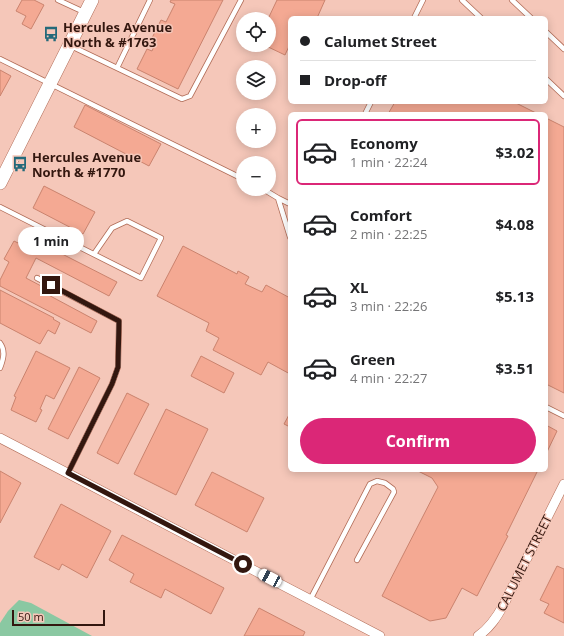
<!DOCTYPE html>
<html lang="en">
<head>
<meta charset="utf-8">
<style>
  body { margin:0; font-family:"Open Sans",sans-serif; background:#f2f2f2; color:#202124; height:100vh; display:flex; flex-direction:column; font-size:15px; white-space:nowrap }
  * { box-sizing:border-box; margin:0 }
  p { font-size:13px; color:#757577 }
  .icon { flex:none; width:22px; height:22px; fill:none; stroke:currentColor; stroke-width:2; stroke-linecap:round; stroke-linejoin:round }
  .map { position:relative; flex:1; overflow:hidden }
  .panel { position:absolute; left:288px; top:112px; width:260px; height:360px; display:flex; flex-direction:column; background:#fff; border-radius:6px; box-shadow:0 2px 10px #0003 }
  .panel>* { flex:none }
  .top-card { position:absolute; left:288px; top:16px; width:260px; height:88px; border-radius:6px; box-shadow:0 2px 10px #0003; display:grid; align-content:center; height:88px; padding:0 12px; background:#fff }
  .fabs { position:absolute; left:236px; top:12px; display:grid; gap:8px }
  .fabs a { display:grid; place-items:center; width:40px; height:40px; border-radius:50%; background:#fff; box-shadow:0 2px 10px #0003; font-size:20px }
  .scale { position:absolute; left:12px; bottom:10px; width:93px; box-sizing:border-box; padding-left:4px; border:2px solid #33170f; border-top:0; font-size:11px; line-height:14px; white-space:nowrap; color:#33170f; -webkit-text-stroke:3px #f5c7b9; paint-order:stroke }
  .end { position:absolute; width:18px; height:18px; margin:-9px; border:5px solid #33170f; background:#fff; box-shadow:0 0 0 2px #fff }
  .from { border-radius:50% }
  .bubble { position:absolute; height:28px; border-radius:14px; background:#fff; box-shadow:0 2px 10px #0003; font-size:13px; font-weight:700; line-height:28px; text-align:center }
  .car { position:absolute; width:12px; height:24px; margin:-12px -6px; border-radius:5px; box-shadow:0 0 3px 1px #0007; background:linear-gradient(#fff 24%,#345 0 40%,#fff 0 76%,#345 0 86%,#fff 0) }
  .top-card b { display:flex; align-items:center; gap:14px; height:38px; font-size:15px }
  .top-card b+b { border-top:1px solid #e0e0e0 }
  .top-card i { width:10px; height:10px; background:#202124 }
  ul { padding:7px 0 0; list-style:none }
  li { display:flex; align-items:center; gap:12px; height:66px; margin:0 8px 6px; padding:0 4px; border:2px solid transparent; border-radius:6px }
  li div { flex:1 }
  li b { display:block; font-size:15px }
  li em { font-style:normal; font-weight:700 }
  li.active { border-color:#db2777 }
  li>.icon { width:36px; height:36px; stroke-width:1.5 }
  .cta { display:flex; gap:8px; margin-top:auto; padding:8px 12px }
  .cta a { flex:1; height:46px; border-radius:24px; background:#db2777; color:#fff; font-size:16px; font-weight:700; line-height:46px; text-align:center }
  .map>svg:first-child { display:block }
  .water { fill:#8ac8a2 }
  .building { fill:#f4a993; stroke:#ca836e }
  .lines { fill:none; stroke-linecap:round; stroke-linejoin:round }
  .lane-casing { stroke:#b16c57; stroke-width:6 }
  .street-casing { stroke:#b16c57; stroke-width:10 }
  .secondary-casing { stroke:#b16c57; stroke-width:14 }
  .lane { stroke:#fff; stroke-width:4.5 }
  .street { stroke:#fff; stroke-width:9 }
  .secondary { stroke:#fff; stroke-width:13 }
  .route { stroke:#33170f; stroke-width:5 }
  .labels { text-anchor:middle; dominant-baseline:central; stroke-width:3; stroke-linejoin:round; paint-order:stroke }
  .poi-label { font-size:13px; font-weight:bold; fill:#33170f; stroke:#f5c7b9; text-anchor:start }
  .street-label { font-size:13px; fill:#33170f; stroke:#f5c7b9 }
</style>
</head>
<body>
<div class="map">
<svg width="564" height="636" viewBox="0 0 564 636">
  <rect width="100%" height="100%" fill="#f5c7b9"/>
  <path class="water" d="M19 600 31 603 92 636H0V623L8 611Z"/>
  <path class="building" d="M22 0H34L44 5 31 29 22 24 26 16 16 11Z
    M171 0H223L178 89 137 69 147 49 152 51 155 44 150 42 161 20 166 22 175 4 170 2Z
    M277 0H325L317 18H305L303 17V18H290V44L285 55 264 45H269V19H268Z
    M0 70 11 76 0 96Z
    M395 102H514L538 114H388Z
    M85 105 161 144 149 166 74 127Z
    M546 118 564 127V393L546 384Z
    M44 186 95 212 83 234 33 208Z
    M23 234 117 282 109 296 36 258 26 278 43 287 41 291 97 321 91 333 0 286V280L9 262 4 259 14 241 18 243Z
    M183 246 237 274 238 271 249 277 245 284 262 292 266 285 290 298V374L268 362 261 375 213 350 219 338 206 331 209 323 157 296Z
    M0 290 54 318 53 319 60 323 55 334 48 330 40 344 0 323Z
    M36 351 70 368 54 399 46 395 40 409 42 410 36 422 11 410 16 397 14 396Z
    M201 356 234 373 224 393 191 376Z
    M79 367 100 378 68 439 48 429Z
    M127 393 149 404 118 464 97 453Z
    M166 409 208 429 176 495 134 474Z
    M290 413V427L284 424Z
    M546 425 557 431 546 454Z
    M416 470H538L506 535 508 536 477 596 462 588 446 618 430 621 382 596 438 487 432 478Z
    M0 471 21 483 0 523Z
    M212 472 264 498 247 532 195 505Z
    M61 504 111 531 87 578 62 564 59 570 34 557Z
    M122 535 224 588 211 614 165 589 161 598 130 582 134 574 109 560Z
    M557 566 564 569V623L544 613 549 604 540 600Z
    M259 608 305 632 303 636H244Z"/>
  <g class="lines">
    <g class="lane-casing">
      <path id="lane" d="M58 0 84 12
        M462 0 481 18
        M512 0 531 18
        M414 18 423 0
        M546 32 564 49
        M71 46 182 99 190 96 241 0
        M0 59 243 179
        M117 68 150 0
        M546 79 564 96
        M365 114 371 102
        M263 189 278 198 290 237
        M278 198 290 204
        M0 207 141 278 161 238 127 221 112 228 94 254
        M37 278 119 321 118 367 112 384 68 473
        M0 343C6 351 3 360 0 368
        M546 407 564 416
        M310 600 370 484 377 481 385 483 393 489 394 492 357 560"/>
    </g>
    <g class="street-casing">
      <path id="street" d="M0 438 380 636
        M478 636C490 628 497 617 504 604L564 484"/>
    </g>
    <g class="secondary-casing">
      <path id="secondary" d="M0 183 92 0"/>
    </g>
    <use href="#lane" class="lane"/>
    <use href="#street" class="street"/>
    <use href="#secondary" class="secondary"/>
  </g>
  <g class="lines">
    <path class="route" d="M51 285 119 321 118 367 112 384 68 473 243 564"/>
  </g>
  <defs>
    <g id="bus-bare" transform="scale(1.2)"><path d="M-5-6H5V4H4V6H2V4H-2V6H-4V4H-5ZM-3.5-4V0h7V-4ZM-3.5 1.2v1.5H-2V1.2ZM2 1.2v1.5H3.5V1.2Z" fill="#24697a" stroke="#f5c7b9" stroke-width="2.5" paint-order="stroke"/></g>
  </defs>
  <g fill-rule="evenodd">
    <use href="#bus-bare" x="51" y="34"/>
    <use href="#bus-bare" x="20" y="164"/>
  </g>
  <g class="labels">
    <g class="poi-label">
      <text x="63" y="27">Hercules Avenue<tspan x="63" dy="15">North &amp; #1763</tspan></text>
      <text x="32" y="157">Hercules Avenue<tspan x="32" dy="15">North &amp; #1770</tspan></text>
    </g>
    <g class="street-label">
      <text transform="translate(524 563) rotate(-63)">CALUMET STREET</text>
    </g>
  </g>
</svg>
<div class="fabs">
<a><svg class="icon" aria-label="locate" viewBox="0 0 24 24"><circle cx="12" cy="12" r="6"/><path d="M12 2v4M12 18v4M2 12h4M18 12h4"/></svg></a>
<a><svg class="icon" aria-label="layers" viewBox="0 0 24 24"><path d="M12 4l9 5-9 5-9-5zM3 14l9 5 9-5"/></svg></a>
<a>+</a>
<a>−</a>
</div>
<div class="scale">50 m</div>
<i class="end from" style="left:243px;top:564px"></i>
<i class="end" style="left:51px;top:285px"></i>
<div class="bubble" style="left:18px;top:227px;width:66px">1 min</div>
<i class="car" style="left:270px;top:578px;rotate:298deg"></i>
<div class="top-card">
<b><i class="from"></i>Calumet Street</b>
<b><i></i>Drop-off</b>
</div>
<section class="panel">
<ul>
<li class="active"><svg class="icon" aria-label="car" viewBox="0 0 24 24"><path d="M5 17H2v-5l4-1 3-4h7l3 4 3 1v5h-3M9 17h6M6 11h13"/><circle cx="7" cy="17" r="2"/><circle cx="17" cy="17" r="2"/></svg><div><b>Economy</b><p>1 min · 22:24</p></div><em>$3.02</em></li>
<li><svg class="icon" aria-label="car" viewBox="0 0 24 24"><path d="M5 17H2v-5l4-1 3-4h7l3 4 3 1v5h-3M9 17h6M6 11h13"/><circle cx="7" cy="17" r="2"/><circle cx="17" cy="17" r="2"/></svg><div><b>Comfort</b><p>2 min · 22:25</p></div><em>$4.08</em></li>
<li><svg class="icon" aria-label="car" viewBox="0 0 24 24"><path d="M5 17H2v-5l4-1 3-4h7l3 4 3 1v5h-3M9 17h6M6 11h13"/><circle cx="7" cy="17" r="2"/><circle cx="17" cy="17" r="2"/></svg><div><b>XL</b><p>3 min · 22:26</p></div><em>$5.13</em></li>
<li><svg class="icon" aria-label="car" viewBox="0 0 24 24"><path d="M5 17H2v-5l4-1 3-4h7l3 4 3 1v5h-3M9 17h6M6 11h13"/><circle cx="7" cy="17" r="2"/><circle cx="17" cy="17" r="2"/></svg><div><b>Green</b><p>4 min · 22:27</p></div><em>$3.51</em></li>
</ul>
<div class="cta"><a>Confirm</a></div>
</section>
</div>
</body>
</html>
